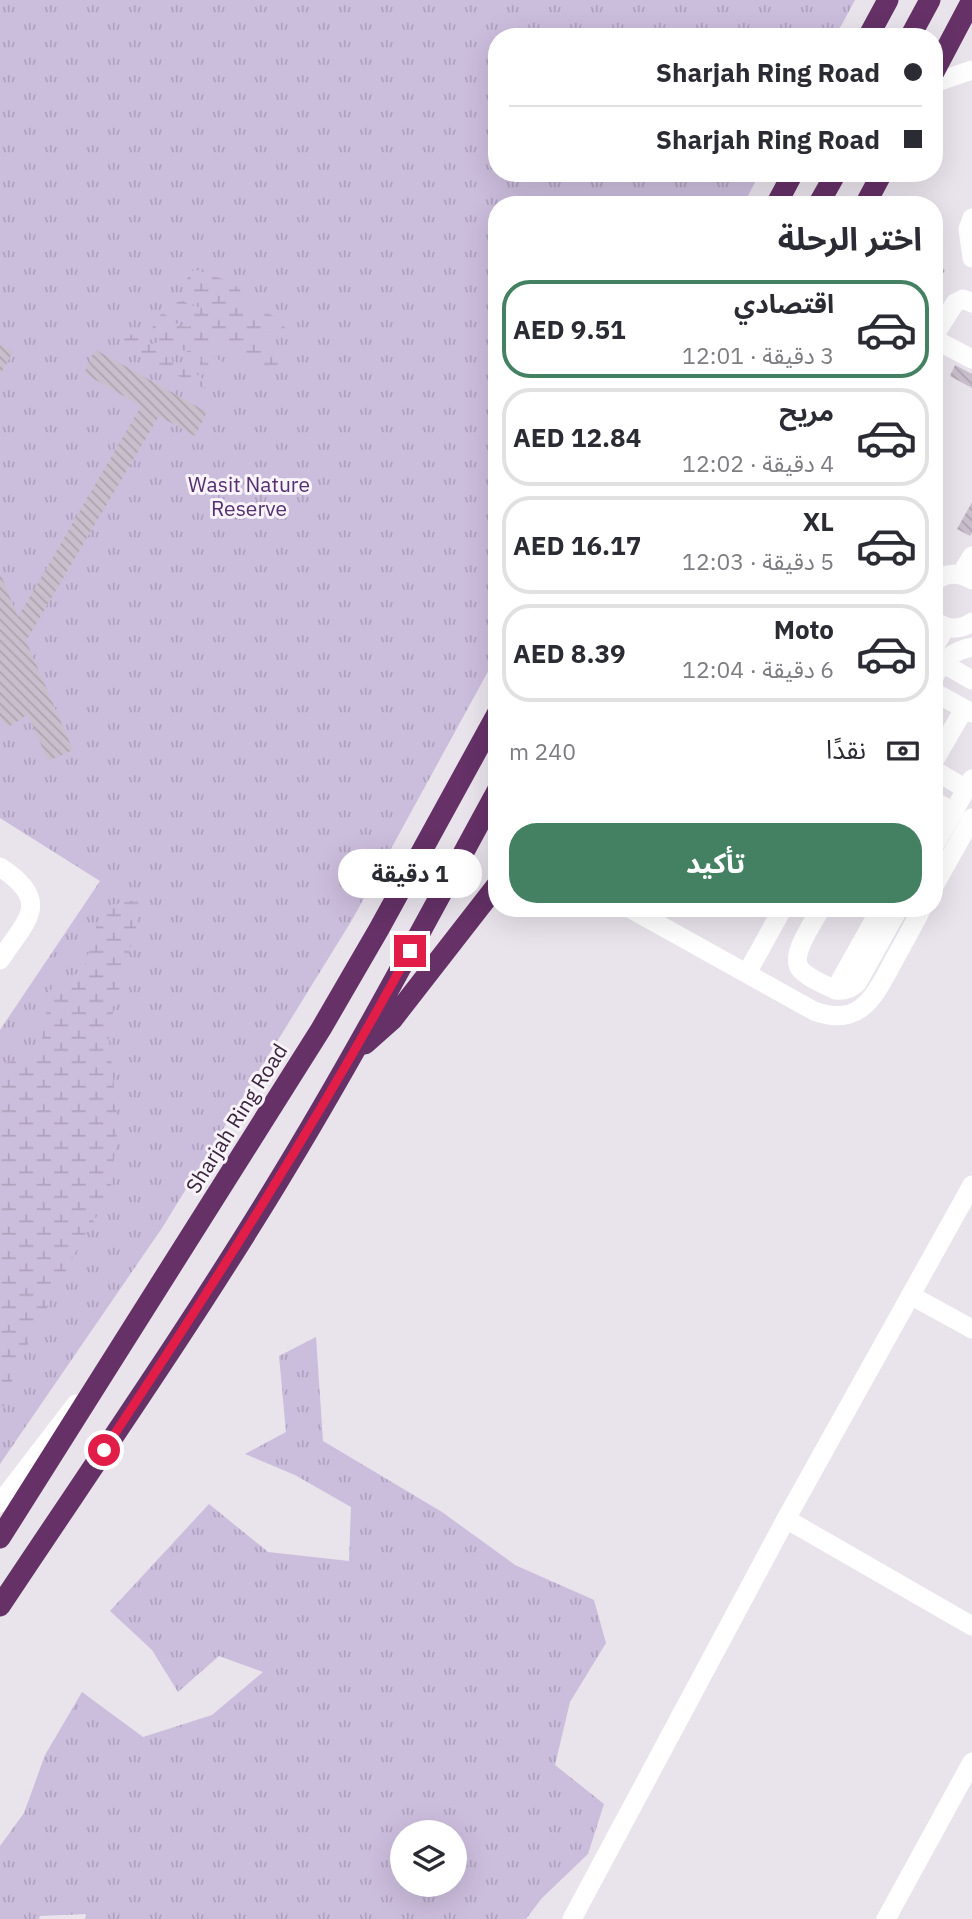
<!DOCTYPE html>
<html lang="ar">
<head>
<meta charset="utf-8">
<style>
  body { margin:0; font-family:"IBM Plex Sans","Noto Sans Arabic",sans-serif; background:#f2f2f3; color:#2b2b33; direction:rtl; height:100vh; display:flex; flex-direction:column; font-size:26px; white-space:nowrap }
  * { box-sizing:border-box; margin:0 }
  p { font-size:23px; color:#7c7c81 }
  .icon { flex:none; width:38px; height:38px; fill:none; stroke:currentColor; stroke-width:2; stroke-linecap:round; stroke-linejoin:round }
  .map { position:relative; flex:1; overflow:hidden; direction:ltr }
  .details { position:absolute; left:488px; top:196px; width:455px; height:721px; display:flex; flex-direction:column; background:#fff; border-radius:28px; box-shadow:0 7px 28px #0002; direction:rtl }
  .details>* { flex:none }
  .top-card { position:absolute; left:488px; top:28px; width:455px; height:154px; border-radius:28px; box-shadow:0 7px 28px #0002; direction:rtl; display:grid; align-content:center; height:154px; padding:0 21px; background:#fff }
  .tools { position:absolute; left:390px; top:1820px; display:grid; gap:14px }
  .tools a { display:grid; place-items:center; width:77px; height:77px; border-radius:50%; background:#fff; box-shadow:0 7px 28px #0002; font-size:35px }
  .end { position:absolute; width:32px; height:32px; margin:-16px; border:9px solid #e11d48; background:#fff; box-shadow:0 0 0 4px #fff }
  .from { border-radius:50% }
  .bubble { position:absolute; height:49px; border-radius:24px; background:#fff; box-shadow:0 7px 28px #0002; font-size:23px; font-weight:700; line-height:49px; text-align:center; direction:rtl }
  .top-card b { display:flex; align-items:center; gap:24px; height:66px; font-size:26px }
  .top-card b+b { border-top:2px solid #e1e1e2 }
  .top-card i { width:18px; height:18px; background:#2b2b33 }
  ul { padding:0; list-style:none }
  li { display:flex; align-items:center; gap:21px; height:98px; margin:0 14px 10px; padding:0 7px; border:4px solid #e1e1e2; border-radius:28px }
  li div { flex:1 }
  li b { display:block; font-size:26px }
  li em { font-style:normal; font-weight:700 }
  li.on { border-color:#448163 }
  li>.icon { width:63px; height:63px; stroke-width:1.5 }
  h2 { padding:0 21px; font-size:32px; line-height:84px }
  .pay { display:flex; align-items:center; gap:18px; height:77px; padding:0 21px; font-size:26px }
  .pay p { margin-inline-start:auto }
  .button { display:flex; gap:14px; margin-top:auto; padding:14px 21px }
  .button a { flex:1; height:80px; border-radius:28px; background:#448163; color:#fff; font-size:28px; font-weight:700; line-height:80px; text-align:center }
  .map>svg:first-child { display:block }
  .grass { fill:url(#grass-tufts); fill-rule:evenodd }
  .wetland { fill:url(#wetland-marsh) }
  .building { fill:url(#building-back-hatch) }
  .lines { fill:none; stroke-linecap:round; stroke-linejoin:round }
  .minor { stroke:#fff; stroke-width:19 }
  .highway { stroke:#653167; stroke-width:21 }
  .route { stroke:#e11d48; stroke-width:9 }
  .labels { text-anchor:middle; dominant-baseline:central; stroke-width:6; stroke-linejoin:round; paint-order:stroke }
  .park-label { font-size:21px; fill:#553071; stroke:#f7f3f8 }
  .street-label { font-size:21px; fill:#3a233c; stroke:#f7f3f8 }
</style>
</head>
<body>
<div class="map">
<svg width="972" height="1919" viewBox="0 0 972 1919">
  <defs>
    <pattern id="grass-tufts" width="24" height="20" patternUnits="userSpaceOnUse" patternTransform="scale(1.75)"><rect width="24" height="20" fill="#cbbddc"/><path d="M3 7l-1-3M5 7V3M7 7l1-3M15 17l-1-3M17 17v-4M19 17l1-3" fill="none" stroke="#afa2be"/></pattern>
    <pattern id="wetland-marsh" width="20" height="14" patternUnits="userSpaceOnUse" patternTransform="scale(1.75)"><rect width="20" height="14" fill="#cbbddc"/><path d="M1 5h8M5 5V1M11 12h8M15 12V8" fill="none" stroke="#afa2be"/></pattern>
    <pattern id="building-back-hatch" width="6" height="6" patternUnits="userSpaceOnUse" patternTransform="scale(1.75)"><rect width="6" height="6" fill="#c9bfcc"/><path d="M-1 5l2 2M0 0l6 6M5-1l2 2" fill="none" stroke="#ada4b0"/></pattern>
  </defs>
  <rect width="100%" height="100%" fill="#e9e3ec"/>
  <path class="grass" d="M0 0H855L835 37H497V173H760L743 205H497V655L352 920 162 1228 0 1464V1030L100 881 0 818Z
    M316 1337 323 1441 442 1512 515 1565 594 1600 606 1643 570 1702 555 1765 604 1804 588 1854 542 1898 526 1919H85L86 1914 40 1916 39 1919H0V1846L24 1813 45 1755 82 1692 143 1737 212 1715 263 1672 219 1656 178 1692 152 1650 110 1611 209 1504 268 1552 349 1561 351 1507 295 1475 245 1454 286 1432 279 1356ZM402 1832H455V1885H402Z"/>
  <path class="wetland" d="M197 270 228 281 240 289 241 298 244 304 259 307 284 323 285 330 282 333 261 332 255 336 254 343 276 351 281 360C274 371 268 372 257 370L244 353 217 340 204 345C208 356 217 359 227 364L226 368 223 370 211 365 199 367 201 359 192 353 179 349 171 356 173 363C186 369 198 372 208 384L206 388C190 386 179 375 165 367 150 360 136 357 122 348L123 340 128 335 136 334 152 344 158 342 159 337 152 326 153 320 163 313 180 326 188 327 192 323 191 316 173 306 169 297C182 298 188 306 199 307L201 300 186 282 190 271Z
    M144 898 108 1031 118 1123 110 1196 84 1236 19 1361 0 1418V1065L40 1052 50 990 84 969 102 907Z"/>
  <path class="building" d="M934 264 945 270 934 290Z
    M0 344 13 352 0 375Z
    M96 350 207 412 195 436 159 416 26 641 73 750 48 761 28 714 9 727 0 718V573L18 617 141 406 84 373Z
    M955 365 972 374V388L950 376Z
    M972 502V533L970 536 957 529Z"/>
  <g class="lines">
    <path class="minor" d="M934 83 972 70
      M972 218 968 229 972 258
      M934 336 955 303 963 299 972 303
      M934 339 972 359
      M961 574 972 556
      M934 582C946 572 959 572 972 580
      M934 620C946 630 959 631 972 622
      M934 647 946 627
      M942 663 972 680
      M934 677C944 659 952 651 972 647
      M934 692 972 713
      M934 761 964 709
      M934 770 966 789
      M934 801 954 812
      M934 846 972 779
      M0 867C52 902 28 918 0 960
      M934 886 972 818
      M629 908 814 1011C860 1028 874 997 893 962 903 944 913 926 922 908
      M821 908C814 922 788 956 801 970 809 979 824 984 835 990 844 991 851 989 857 983L899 908
      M747 973 783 908
      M835 990 881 908
      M912 1296 972 1329
      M0 1503 76 1404
      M786 1519 972 1626
      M572 1919 786 1519 972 1185
      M886 1919 972 1762"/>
    <path class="highway" d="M868 37 888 0
      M910 37 930 0
      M934 72 972 0
      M776 205 793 173
      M818 205 836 173
      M865 205 882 173
      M365 1044 392 1020 497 885
      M0 1538 321 1029 379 929 497 714
      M0 1606C93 1466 189 1328 276 1185 355 1056 425 923 497 791"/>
  </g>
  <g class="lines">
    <path class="route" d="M104 1450C212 1287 317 1123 410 951"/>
  </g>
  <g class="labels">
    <g class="park-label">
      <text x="249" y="484">Wasit Nature<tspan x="249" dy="24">Reserve</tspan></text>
    </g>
    <g class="street-label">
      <text transform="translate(236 1118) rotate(-58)">Sharjah Ring Road</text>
    </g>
  </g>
</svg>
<div class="tools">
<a><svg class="icon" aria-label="layers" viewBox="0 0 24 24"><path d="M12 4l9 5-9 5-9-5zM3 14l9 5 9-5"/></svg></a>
</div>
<i class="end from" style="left:104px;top:1450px"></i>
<i class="end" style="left:410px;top:951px"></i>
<div class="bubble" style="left:338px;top:849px;width:144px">1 دقيقة</div>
<div class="top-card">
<b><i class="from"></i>Sharjah Ring Road</b>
<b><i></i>Sharjah Ring Road</b>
</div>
<section class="details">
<h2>اختر الرحلة</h2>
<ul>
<li class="on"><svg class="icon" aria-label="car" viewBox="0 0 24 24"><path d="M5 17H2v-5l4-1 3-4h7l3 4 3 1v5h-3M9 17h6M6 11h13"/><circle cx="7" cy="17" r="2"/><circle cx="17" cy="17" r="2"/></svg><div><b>اقتصادي</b><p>3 دقيقة · 12:01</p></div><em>AED 9.51</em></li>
<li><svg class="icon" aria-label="car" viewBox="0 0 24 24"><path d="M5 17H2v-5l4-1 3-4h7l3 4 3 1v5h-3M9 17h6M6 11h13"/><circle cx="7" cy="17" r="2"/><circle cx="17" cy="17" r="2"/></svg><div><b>مريح</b><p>4 دقيقة · 12:02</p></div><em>AED 12.84</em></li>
<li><svg class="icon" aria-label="car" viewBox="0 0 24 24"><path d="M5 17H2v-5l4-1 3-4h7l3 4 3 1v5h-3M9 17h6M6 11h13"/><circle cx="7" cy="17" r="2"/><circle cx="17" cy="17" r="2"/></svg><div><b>XL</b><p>5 دقيقة · 12:03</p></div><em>AED 16.17</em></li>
<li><svg class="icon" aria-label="car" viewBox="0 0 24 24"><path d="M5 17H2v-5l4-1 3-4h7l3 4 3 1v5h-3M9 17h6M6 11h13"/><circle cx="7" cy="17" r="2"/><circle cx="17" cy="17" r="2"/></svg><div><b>Moto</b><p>6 دقيقة · 12:04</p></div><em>AED 8.39</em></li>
</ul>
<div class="pay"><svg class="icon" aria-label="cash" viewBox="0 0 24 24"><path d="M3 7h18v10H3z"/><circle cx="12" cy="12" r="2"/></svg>نقدًا<p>240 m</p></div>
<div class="button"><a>تأكيد</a></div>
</section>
</div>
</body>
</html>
